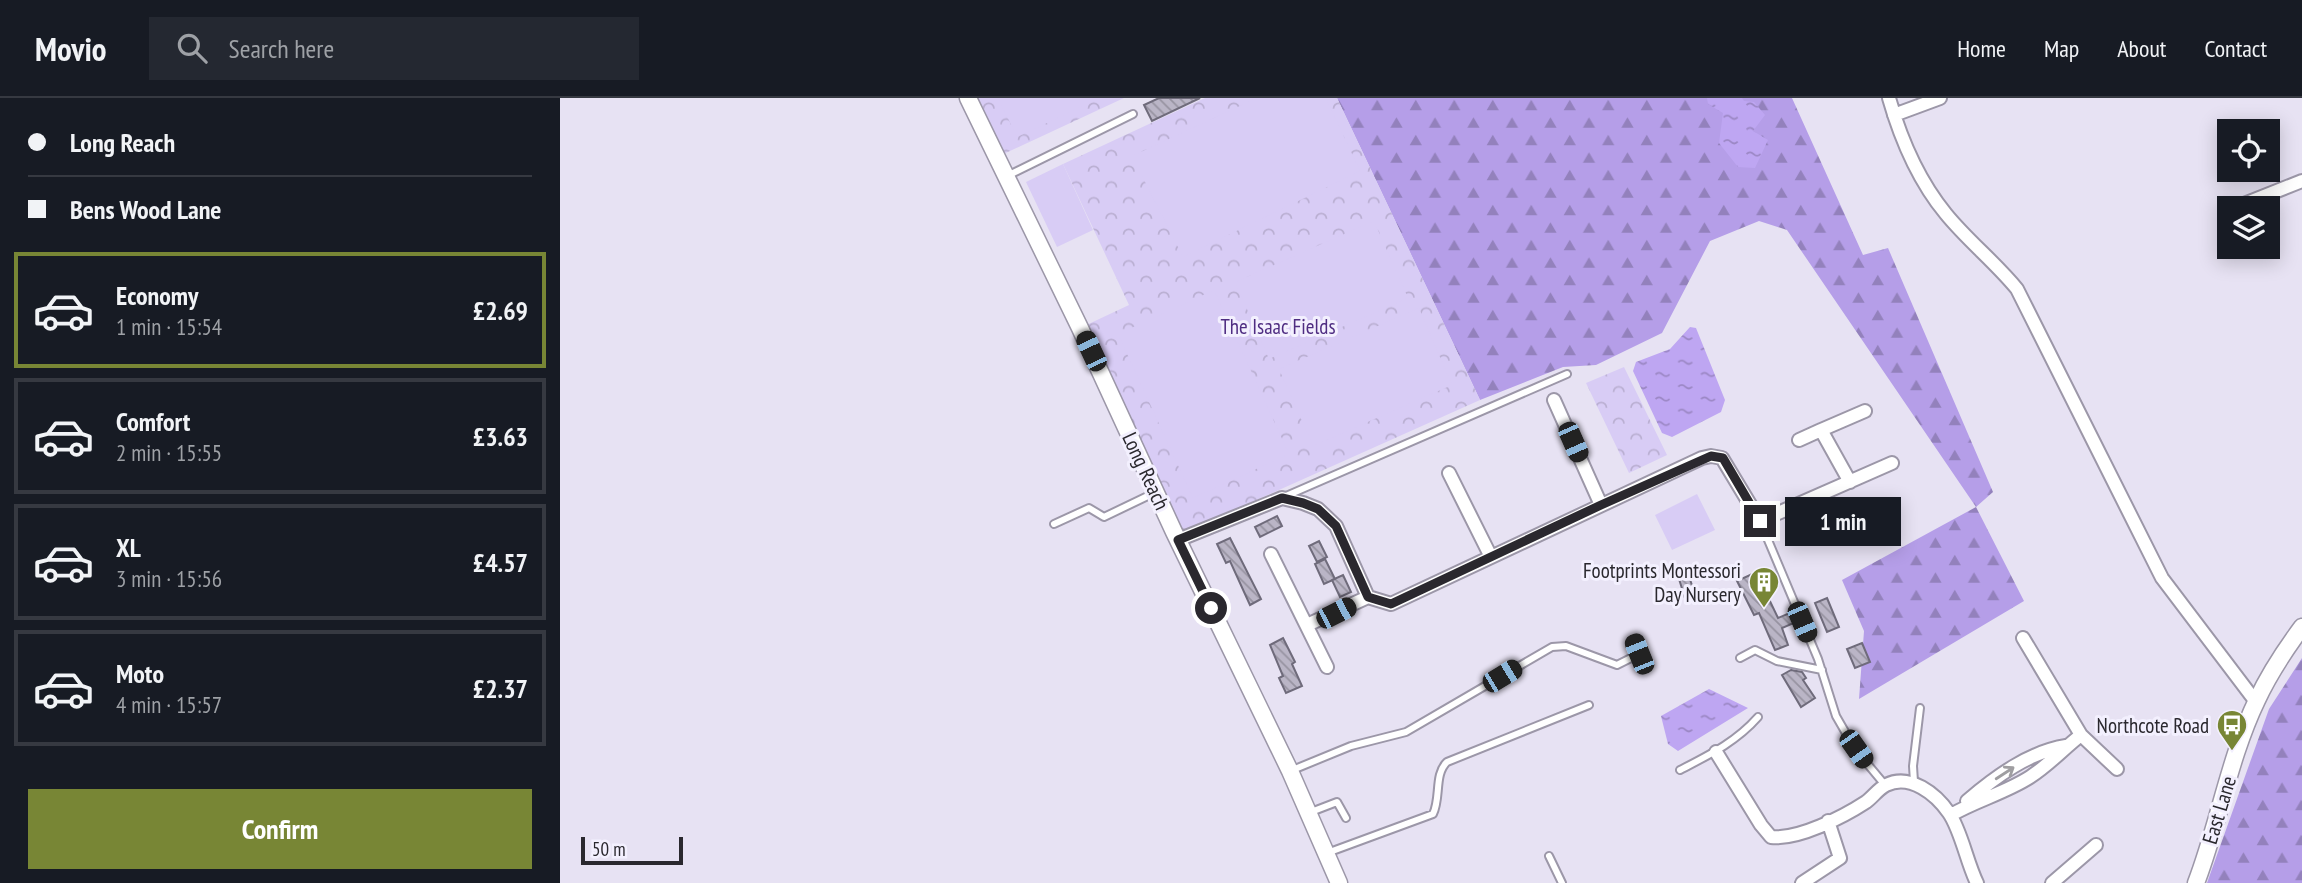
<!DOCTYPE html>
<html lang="en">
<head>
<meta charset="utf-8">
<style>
  body { margin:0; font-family:"PT Sans Narrow",sans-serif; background:#242831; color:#f1f3f6; height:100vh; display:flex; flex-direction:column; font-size:26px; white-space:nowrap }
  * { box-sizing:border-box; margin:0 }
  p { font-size:23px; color:#9ea1a6 }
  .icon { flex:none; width:38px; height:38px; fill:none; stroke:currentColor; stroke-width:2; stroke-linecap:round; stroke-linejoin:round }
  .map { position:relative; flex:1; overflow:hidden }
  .side { display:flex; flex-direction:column; background:#171b24; width:560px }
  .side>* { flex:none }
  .banner { display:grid; align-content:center; height:154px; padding:0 28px; background:#171b24 }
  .buttons { position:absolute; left:1657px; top:21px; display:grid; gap:14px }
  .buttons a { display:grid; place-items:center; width:63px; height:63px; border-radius:0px; background:#171b24; box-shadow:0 4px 18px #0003; font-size:35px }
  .scale { position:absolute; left:21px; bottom:18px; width:102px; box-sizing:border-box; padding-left:7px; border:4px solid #2a282e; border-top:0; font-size:19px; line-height:24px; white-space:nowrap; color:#2a282e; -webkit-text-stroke:5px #f3f0fe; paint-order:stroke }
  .end { position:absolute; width:32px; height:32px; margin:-16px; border:9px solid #2a282e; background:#fff; box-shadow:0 0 0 4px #fff }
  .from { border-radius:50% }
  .bubble { position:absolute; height:49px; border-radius:0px; background:#171b24; box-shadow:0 4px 18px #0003; font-size:23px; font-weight:600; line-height:49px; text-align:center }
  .car { position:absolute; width:21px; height:42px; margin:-21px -10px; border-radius:9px; box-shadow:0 0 5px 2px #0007; background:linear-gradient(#222 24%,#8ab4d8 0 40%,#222 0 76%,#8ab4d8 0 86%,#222 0) }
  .banner b { display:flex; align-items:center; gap:24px; height:66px; font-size:26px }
  .banner b+b { border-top:2px solid #363941 }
  .banner i { width:18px; height:18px; background:#f1f3f6 }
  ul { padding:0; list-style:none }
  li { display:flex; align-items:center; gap:21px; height:116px; margin:0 14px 10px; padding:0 14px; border:4px solid #363941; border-radius:0px }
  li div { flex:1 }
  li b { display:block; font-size:26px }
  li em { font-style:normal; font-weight:600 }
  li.on { border-color:#788635 }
  li>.icon { width:63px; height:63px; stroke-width:1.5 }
  .cta { display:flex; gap:14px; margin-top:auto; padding:14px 28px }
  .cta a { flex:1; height:80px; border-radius:0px; background:#788635; color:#fff; font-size:28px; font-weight:600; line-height:80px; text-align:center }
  header { display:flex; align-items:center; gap:42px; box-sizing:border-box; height:98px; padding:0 35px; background:#171b24; border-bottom:2px solid #363941 }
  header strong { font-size:33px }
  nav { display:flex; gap:38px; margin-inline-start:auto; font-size:24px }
  .search { width:490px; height:63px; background:#242831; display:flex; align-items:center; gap:18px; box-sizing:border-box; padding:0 24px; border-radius:0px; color:#9ea1a6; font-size:26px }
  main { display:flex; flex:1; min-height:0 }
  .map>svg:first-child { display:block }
  .forest { fill:url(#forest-firs) }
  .park { fill:url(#park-crowns) }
  .garden { fill:#d8ccf5 }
  .water { fill:url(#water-ripples) }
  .building { fill:url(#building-back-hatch); stroke:#6f6b7b; stroke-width:2 }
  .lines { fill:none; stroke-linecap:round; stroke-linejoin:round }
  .service-casing { stroke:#9c97a8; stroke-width:10 }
  .minor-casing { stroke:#9c97a8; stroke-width:16 }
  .tertiary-casing { stroke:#9c97a8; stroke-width:19 }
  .service { stroke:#fff; stroke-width:6 }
  .minor { stroke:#fff; stroke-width:12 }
  .tertiary { stroke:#fff; stroke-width:16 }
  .oneway { stroke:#9f9ea1 }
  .route { stroke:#2a282e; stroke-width:9 }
  .labels { text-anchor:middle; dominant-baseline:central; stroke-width:6; stroke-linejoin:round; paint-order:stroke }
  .park-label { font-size:21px; fill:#4f2d82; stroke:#f3f0fe }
  .street-label { font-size:21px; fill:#2a282e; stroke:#f3f0fe }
  .poi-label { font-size:21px; fill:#2a282e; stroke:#f3f0fe; text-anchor:end }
</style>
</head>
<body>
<header>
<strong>Movio</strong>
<div class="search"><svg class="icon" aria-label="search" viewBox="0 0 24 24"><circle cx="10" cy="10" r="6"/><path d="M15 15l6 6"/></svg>Search here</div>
<nav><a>Home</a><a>Map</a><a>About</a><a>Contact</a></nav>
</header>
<main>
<section class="side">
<div class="banner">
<b><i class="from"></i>Long Reach</b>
<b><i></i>Bens Wood Lane</b>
</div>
<ul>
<li class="on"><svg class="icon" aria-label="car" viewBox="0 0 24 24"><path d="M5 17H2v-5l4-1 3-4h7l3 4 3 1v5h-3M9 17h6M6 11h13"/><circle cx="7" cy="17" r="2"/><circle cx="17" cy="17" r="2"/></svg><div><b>Economy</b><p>1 min · 15:54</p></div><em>£2.69</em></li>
<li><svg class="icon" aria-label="car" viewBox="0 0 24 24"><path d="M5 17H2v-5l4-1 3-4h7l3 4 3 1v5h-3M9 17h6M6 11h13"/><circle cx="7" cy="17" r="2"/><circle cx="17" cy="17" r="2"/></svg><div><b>Comfort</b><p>2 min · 15:55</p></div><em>£3.63</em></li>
<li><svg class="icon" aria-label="car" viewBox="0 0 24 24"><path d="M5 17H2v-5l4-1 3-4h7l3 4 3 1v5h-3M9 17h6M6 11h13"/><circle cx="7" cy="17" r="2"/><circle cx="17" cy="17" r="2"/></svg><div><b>XL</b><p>3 min · 15:56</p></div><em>£4.57</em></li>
<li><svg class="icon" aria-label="car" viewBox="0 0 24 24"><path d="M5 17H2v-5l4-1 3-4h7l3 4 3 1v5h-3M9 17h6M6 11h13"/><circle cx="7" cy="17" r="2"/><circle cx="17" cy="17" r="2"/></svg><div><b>Moto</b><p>4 min · 15:57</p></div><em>£2.37</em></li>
</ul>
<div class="cta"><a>Confirm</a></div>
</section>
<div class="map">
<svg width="1742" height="785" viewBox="0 0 1742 785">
  <defs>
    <pattern id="forest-firs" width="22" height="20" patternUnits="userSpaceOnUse" patternTransform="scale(1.75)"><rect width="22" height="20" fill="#b59ee8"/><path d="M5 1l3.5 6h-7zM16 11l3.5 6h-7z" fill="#9381bc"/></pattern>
    <pattern id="park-crowns" width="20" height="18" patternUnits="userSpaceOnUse" patternTransform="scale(1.75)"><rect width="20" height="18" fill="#d8ccf5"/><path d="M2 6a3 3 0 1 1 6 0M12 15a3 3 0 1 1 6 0" fill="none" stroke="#baafd2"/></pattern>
    <pattern id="water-ripples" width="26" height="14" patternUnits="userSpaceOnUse" patternTransform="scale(1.75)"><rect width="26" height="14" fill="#bea6f2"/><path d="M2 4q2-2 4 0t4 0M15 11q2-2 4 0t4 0" fill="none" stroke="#9b87c4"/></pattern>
    <pattern id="building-back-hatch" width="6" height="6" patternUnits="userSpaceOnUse" patternTransform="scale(1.75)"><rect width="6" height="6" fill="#bab5c6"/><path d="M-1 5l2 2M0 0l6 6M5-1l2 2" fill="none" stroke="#9793a1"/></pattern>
  </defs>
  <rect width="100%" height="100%" fill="#e7e2f3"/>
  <path class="forest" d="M777 0H1232L1303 157 1328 150 1433 394 1416 409 1464 503 1299 601 1304 533 1282 482 1416 409 1227 132 1199 123 1150 143 1102 235 1036 267 1003 269 920 302Z
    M1742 560V785H1647L1709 611Z"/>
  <path class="park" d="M408 0H564L437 59Z
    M645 0H777L920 302 625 434 618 442 520 230 569 207 503 66Z
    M1064 269 1107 357 1069 375 1026 285Z"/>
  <path class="garden" d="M438 0H540L457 39Z
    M697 0H766L800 73 623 159 572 58Z
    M503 66 533 132 497 149 466 84Z
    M814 123 848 200 709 261 675 184Z
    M654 192 729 356 633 400 558 236Z
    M859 210 892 287 753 348 719 271Z
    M1137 396 1155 432 1112 452 1095 417Z"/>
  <path class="water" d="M1147 0H1182L1184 3 1194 4 1205 17 1193 33 1208 42 1195 70 1178 69 1159 45 1163 15 1148 6Z
    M1130 229 1136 230 1165 302 1161 314 1112 339 1102 335 1073 273 1076 264 1110 251Z
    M1149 591 1188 610 1118 653 1108 646 1101 618Z"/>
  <path class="building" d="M599 0H640L592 23 584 7Z
    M717 418 722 428 700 439 695 429Z
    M670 440 701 501 690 507 670 463 666 465 657 446Z
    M759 443 767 459 757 464 749 448Z
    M765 461 775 481 764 486 755 466Z
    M1203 471 1213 495 1207 497 1218 520 1232 514 1236 524 1222 530 1228 547 1215 552 1199 515 1194 517 1177 483Z
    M783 477 791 494 780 499 772 482Z
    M1129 478 1135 497 1125 500 1119 481Z
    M1267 500 1279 529 1267 534 1255 505Z
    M723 540 735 564 732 566 742 588 726 595 719 580 723 578 710 547Z
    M1302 545 1310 564 1295 570 1287 551Z
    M1231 572 1242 574 1246 580 1243 582 1255 600 1241 609 1222 577Z"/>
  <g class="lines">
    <g class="service-casing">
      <path id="service" d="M447 78 573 16
        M726 398 1007 276
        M1200 423 1258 561 1276 618 1295 651 1325 687
        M494 426 529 410 544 419 594 395
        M1180 560 1195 552 1217 563 1262 572
        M1120 672C1149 657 1176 644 1198 619
        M730 673 791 648 846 634 992 549 1006 548 1057 567 1079 556 1074 542
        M1354 684 1353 668 1360 610
        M751 714 777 704 786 720
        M767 755 873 716C881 700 874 676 887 664L1029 607
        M989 758 1002 785"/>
    </g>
    <g class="minor-casing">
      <path id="minor" d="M1329 0C1341 42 1358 82 1386 116 1408 143 1435 164 1457 191L1602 480 1696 604
        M1334 17 1380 0
        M1674 110 1742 83
        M994 302 1041 407
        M1239 342 1261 332
        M889 375 931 459
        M1290 384 1261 332 1305 313
        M618 442 722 400 743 405 758 411 776 428 808 499 831 506 1142 360 1151 358 1162 360 1200 423 1332 365
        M711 456 767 569
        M747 527 808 499
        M1521 637 1557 671
        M1156 654 1201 727 1211 739C1238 742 1283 719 1306 704 1313 699 1318 691 1326 687 1350 675 1376 696 1389 715 1401 732 1407 765 1417 785
        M1407 703C1435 679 1469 654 1506 648
        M1391 717C1417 702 1445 695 1470 679 1490 666 1503 651 1521 637L1463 540
        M1242 785 1280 760 1268 723
        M1492 785 1536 747"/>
    </g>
    <g class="tertiary-casing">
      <path id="tertiary" d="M408 0 520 230 614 434 730 673 779 785
        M1636 785C1659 725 1669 660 1697 602 1709 576 1725 552 1742 529"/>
    </g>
    <use href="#service" class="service"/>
    <use href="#minor" class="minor"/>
    <use href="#tertiary" class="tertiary"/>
  </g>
  <defs><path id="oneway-shaft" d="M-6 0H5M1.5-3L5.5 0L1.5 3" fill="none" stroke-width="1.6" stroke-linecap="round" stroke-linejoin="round" transform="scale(1.75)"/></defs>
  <use class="oneway" href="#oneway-shaft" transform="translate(1445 675) rotate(-33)"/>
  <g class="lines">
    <path class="route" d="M651 510 618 442 722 400 743 405 758 411 776 428 808 499 831 506 1041 407 1151 358 1163 360 1200 423"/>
  </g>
  <defs>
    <g id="building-pin" transform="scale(1.575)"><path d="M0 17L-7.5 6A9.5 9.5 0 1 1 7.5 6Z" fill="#788635" stroke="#f3f0fe"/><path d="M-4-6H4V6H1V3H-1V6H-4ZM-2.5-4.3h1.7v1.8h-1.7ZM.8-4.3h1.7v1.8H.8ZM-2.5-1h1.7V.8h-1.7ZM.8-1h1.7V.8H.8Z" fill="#fff"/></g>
    <g id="bus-pin" transform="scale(1.575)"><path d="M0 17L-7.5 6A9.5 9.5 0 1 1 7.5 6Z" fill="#788635" stroke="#f3f0fe"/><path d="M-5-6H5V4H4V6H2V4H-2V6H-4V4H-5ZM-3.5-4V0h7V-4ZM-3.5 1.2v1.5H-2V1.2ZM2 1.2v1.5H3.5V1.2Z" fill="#fff"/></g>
  </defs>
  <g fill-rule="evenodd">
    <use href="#building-pin" x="1204" y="484"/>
    <use href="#bus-pin" x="1672" y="627"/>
  </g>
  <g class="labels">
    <g class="park-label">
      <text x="718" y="228">The Isaac Fields</text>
    </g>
    <g class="street-label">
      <text transform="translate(586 373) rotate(65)">Long Reach</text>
      <text transform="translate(1659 712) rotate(-73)">East Lane</text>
    </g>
    <g class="poi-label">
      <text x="1181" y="472">Footprints Montessori<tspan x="1181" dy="24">Day Nursery</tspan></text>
      <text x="1649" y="627">Northcote Road</text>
    </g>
  </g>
</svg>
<div class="buttons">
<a><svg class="icon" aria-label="locate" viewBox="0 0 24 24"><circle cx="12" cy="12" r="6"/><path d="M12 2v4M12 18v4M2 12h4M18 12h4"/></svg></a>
<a><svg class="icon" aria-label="layers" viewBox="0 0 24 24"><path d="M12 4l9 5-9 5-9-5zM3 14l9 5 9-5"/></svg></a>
</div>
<div class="scale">50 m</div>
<i class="end from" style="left:651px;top:510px"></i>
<i class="end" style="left:1200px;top:423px"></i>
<div class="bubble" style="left:1225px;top:399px;width:116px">1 min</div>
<i class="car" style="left:531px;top:253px;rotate:335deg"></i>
<i class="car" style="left:1013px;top:344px;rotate:156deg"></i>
<i class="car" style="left:776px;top:515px;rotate:63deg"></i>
<i class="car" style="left:1242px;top:524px;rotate:157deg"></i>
<i class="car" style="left:1079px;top:556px;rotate:338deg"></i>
<i class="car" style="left:942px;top:578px;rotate:59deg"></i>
<i class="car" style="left:1296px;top:651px;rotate:145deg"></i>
</div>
</main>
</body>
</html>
